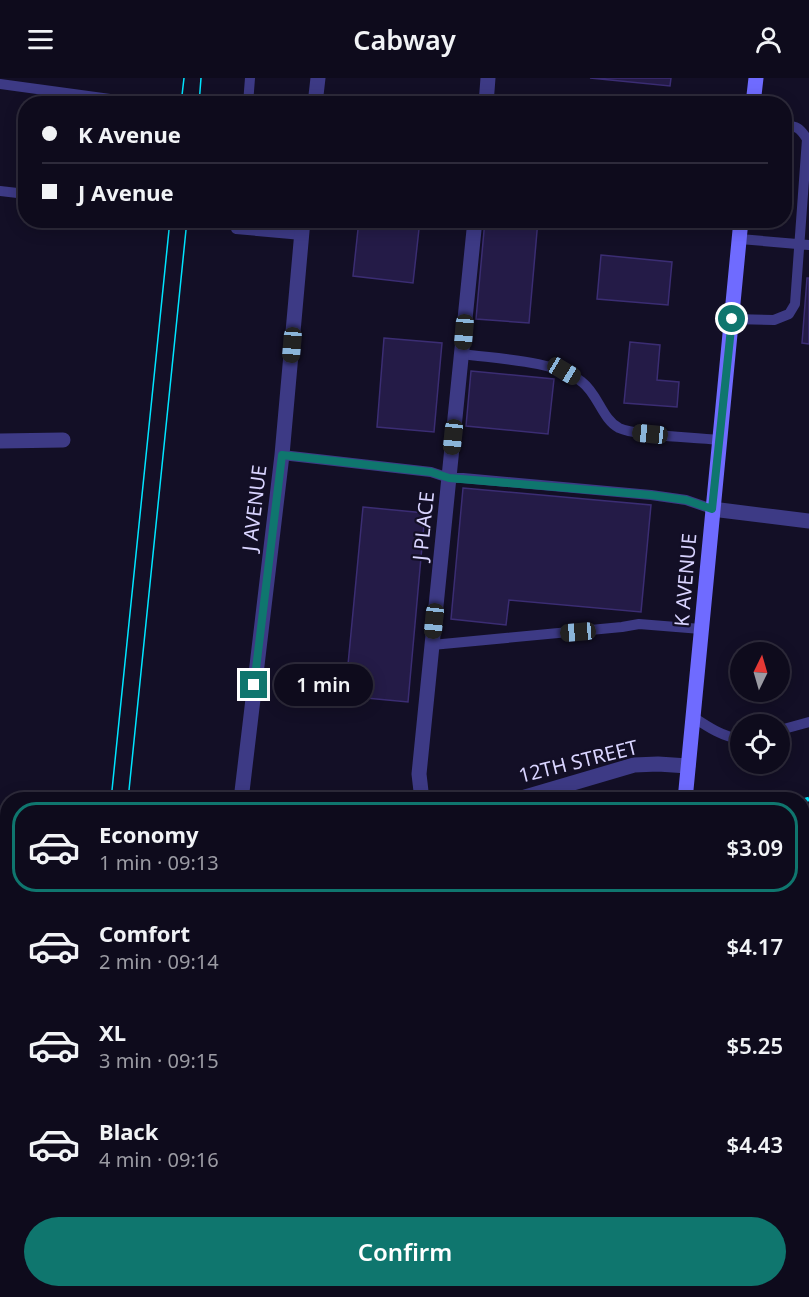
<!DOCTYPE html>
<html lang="en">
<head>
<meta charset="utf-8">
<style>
  body { margin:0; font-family:"Noto Sans",sans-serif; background:#171425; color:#f1f3f6; height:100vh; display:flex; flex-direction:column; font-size:22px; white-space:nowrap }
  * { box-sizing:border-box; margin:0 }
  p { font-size:20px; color:#9b9ba3 }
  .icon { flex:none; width:33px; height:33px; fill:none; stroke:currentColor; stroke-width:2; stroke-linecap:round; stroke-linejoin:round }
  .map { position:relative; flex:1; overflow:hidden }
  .sheet { position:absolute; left:0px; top:714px; width:810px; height:506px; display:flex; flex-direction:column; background:#0e0b1c; border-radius:24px 24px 0 0; box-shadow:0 3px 15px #0003,0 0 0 2px #2e2b3b }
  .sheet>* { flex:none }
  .top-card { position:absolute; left:18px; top:18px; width:774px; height:132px; border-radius:24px; box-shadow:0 3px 15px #0003,0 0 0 2px #2e2b3b; display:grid; align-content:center; height:132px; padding:0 24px; background:#0e0b1c }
  .needle { width:39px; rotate:5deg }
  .controls { position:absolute; left:730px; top:564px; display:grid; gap:12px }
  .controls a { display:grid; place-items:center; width:60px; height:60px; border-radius:50%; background:#0e0b1c; box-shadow:0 3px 15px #0003,0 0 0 2px #2e2b3b; font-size:30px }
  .end { position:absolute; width:27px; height:27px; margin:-14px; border:8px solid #0f766e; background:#fff; box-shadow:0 0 0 3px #fff }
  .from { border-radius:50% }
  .bubble { position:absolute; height:42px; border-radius:21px; background:#0e0b1c; box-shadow:0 3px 15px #0003,0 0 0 2px #2e2b3b; font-size:20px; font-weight:600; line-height:42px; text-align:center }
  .car { position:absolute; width:18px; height:36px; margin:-18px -9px; border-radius:8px; box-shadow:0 0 4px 2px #0007; background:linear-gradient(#222 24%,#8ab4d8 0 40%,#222 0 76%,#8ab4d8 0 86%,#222 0) }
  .top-card b { display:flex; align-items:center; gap:21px; height:57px; font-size:22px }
  .top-card b+b { border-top:2px solid #2e2b3b }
  .top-card i { width:15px; height:15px; background:#f1f3f6 }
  ul { padding:10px 0 0; list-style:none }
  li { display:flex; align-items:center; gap:18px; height:90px; margin:0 12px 9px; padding:0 12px; border:3px solid transparent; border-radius:24px }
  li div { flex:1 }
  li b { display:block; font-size:22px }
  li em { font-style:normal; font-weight:600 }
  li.on { border-color:#0f766e }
  li>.icon { width:54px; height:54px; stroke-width:1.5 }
  .cta { display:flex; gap:12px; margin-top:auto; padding:12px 24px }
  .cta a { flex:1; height:69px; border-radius:36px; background:#0f766e; color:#fff; font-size:24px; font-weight:600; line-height:69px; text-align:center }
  header { display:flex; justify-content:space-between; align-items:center; height:78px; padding:0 24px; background:#0e0b1c; font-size:27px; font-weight:600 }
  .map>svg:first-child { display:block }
  .building { fill:#241b47; stroke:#3b2d73; stroke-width:1.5 }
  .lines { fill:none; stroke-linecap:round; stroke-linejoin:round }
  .service { stroke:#3d3a85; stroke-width:10 }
  .minor { stroke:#3d3a85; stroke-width:15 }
  .secondary { stroke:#6f6bff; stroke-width:15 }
  .tram { stroke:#00e5ff; stroke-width:1.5 }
  .rail { stroke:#00e5ff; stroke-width:4.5; stroke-dasharray:9 8; stroke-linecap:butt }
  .route { stroke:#0f766e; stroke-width:8 }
  .labels { text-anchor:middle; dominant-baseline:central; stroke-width:4.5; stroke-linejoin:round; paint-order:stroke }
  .street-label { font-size:20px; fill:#d9d4ff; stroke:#130f26 }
</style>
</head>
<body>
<header><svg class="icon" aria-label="menu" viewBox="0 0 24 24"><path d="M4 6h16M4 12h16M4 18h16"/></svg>Cabway<svg class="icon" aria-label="person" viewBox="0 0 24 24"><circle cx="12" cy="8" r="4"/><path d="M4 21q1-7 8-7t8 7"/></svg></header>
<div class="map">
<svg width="809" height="1219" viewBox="0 0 809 1219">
  <rect width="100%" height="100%" fill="#130f26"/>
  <path class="building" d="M590 0H671L670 8Z
    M359 142H420L413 205 353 198Z
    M485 142H538L529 245 476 241Z
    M601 177 672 184 668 227 597 221Z
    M807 200H809V266L802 265Z
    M384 260 442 265 434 354 377 349Z
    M630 264 660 267 657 302 679 304 677 329 624 325Z
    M471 293 554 301 548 356 466 348Z
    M463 410 651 427 641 534 509 522 506 547 451 541Z
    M363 429 425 435 408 624 345 618Z
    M0 1006H8V1212H14L13 1219H0Z
    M34 1212H105L104 1219H33Z
    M276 1212H594L593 1219H276Z"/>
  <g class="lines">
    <path class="service" d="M0 6 132 24V26
      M248 26 250 0
      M0 113 26 116
      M237 142 236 151 302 157
      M740 161 809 167
      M732 241 774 242 789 236 795 226 807 61C800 50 797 48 784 47
      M462 276C497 281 554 282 582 304 598 316 602 341 619 350 630 355 644 355 655 357 677 359 698 360 720 362
      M282 377 431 394 449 400H463L651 417 686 422 712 431
      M432 567 622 549 639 546 701 551
      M693 639C708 649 723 659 741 661
      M780 652 809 644
      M802 838 809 837
      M802 1150 809 1151
      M255 1219 256 1212"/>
    <path class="minor" d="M315 26 318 0
      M486 26 488 0
      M0 363 63 362
      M712 431 809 443
      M241 722 282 377 303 142
      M422 722 419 696 475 142
      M515 722 634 687 658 686 688 688
      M0 843 8 841"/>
    <path class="secondary" d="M753 26 756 0
      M685 722 741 142
      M636 1219V1212"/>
    <path class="tram" d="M181 26 184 0
      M199 26 201 0
      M111 722 170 142
      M128 722 187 142
      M61 1219 62 1212
      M78 1219 79 1212"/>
    <path class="rail" d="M802 723 809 721
      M802 741 809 739
      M0 931 8 928
      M72 1219 75 1212"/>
  </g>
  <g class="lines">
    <path class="route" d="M254 607 282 377 431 394 449 400 651 417 686 422 712 431 732 241"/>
  </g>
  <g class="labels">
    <g class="street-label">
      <text transform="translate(254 430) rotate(-83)">J AVENUE</text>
      <text transform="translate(423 448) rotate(-84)">J PLACE</text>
      <text transform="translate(685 502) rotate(-85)">K AVENUE</text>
      <text transform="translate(578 683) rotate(-14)">12TH STREET</text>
    </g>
  </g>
</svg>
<div class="controls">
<a><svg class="needle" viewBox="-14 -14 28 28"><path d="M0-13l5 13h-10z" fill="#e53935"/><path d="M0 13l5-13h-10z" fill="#9b9ba3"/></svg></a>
<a><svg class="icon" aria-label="locate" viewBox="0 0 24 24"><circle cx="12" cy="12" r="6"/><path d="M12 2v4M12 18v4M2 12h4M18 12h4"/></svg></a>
</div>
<i class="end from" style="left:732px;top:241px"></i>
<i class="end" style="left:254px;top:607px"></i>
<div class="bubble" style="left:274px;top:586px;width:99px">1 min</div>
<i class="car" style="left:464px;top:254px;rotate:185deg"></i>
<i class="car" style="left:292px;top:267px;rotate:185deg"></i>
<i class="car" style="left:564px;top:293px;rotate:121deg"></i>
<i class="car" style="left:650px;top:356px;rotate:276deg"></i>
<i class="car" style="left:453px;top:359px;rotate:186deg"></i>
<i class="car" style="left:434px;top:543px;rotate:186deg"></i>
<i class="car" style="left:578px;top:554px;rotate:265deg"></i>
<div class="top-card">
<b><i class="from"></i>K Avenue</b>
<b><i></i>J Avenue</b>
</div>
<section class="sheet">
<ul>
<li class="on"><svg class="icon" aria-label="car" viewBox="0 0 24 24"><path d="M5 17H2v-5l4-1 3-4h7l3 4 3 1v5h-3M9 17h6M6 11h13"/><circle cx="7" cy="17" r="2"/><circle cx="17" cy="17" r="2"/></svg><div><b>Economy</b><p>1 min · 09:13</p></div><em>$3.09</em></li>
<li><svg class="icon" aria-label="car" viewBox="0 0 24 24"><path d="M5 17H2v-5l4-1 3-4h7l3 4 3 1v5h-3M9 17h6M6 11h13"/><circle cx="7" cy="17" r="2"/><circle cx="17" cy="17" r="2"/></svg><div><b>Comfort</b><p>2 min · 09:14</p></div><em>$4.17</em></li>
<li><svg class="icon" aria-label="car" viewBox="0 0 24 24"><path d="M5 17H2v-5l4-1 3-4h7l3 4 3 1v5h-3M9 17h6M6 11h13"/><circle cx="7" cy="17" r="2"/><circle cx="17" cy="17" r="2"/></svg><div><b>XL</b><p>3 min · 09:15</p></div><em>$5.25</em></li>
<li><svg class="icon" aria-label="car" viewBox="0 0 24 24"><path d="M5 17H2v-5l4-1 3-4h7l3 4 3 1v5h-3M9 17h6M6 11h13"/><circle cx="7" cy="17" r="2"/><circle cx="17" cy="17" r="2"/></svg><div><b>Black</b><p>4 min · 09:16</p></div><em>$4.43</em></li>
</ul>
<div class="cta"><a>Confirm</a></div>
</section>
</div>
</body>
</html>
